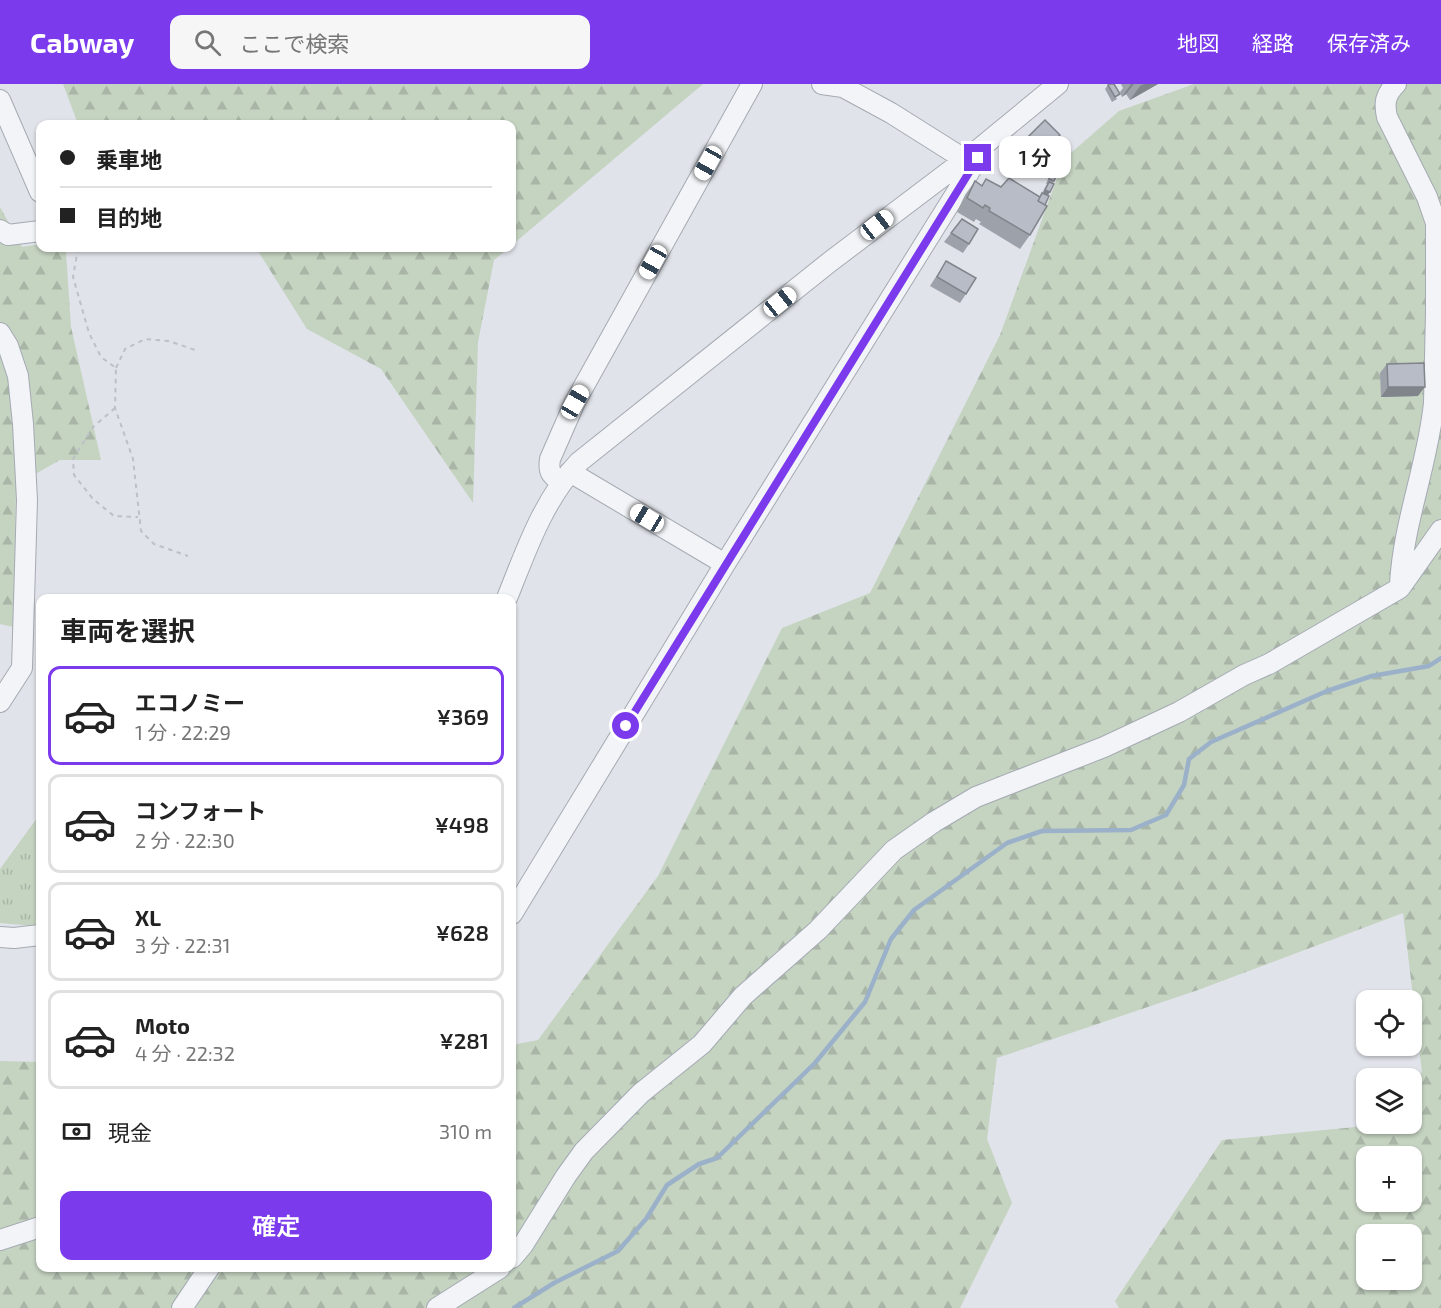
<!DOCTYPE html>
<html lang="ja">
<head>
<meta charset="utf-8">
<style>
  body { margin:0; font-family:"Exo 2","Noto Sans JP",sans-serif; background:#f6f6f6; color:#222; height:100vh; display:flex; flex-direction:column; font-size:22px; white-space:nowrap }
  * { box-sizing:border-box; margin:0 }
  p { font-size:20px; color:#767676 }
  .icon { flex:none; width:33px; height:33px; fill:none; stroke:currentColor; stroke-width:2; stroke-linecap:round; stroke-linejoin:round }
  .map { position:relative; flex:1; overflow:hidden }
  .side { position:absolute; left:36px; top:510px; width:480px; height:678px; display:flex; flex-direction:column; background:#fff; border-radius:12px; box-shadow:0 2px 4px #0004 }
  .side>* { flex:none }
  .top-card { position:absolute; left:36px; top:36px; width:480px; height:132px; border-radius:12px; box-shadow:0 2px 4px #0004; display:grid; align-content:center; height:132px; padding:0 24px; background:#fff }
  .buttons { position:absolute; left:1356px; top:906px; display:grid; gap:12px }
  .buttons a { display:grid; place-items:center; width:66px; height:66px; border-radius:12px; background:#fff; box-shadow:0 2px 4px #0004; font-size:30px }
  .end { position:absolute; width:27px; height:27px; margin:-14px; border:8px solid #7c3aed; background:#fff; box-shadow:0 0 0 3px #fff }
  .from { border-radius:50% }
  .bubble { position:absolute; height:42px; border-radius:12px; background:#fff; box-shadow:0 2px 4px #0004; font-size:20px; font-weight:600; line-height:42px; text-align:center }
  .car { position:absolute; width:18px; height:36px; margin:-18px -9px; border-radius:8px; box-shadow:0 0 4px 2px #0007; background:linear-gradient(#fff 24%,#345 0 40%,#fff 0 76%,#345 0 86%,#fff 0) }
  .top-card b { display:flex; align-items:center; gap:21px; height:57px; font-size:22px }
  .top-card b+b { border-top:2px solid #e0e0e0 }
  .top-card i { width:15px; height:15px; background:#222 }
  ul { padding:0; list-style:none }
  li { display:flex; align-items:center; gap:18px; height:99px; margin:0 12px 9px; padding:0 12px; border:3px solid #e0e0e0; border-radius:12px }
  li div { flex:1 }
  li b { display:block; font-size:22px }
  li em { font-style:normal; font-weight:600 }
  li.current { border-color:#7c3aed }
  li>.icon { width:54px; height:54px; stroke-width:1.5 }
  h2 { padding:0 24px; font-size:27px; line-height:72px }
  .pay { display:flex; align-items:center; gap:15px; height:66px; padding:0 24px; font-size:22px }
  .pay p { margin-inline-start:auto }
  .button { display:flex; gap:12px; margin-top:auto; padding:12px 24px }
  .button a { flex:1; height:69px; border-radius:12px; background:#7c3aed; color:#fff; font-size:24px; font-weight:600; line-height:69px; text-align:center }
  header { display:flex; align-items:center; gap:36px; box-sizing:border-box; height:84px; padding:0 30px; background:#7c3aed; color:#fff }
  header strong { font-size:28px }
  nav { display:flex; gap:33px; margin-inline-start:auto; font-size:21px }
  .search { width:420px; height:54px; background:#f6f6f6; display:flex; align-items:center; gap:15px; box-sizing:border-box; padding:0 21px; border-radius:12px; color:#767676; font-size:22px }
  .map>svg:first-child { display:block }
  .grass { fill:url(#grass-tufts) }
  .forest { fill:url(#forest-firs); fill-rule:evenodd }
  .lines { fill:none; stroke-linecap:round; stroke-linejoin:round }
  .stream { stroke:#9ab1c9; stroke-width:4.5 }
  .minor-casing { stroke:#a5aab3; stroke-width:22 }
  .path { stroke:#bdc1c7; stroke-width:2; stroke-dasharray:4.5 4.5; stroke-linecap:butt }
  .minor { stroke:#f2f4f7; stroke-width:20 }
  .wall { fill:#9da2aa }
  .shaded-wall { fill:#80848b }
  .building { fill:#b7bcc6; stroke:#80848b; stroke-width:1.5 }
  .route { stroke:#7c3aed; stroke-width:8 }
</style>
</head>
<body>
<header>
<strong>Cabway</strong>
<div class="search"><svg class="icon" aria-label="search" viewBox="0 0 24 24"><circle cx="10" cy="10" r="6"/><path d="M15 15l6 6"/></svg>ここで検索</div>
<nav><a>地図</a><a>経路</a><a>保存済み</a></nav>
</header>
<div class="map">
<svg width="1441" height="1224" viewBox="0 0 1441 1224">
  <defs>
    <pattern id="grass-tufts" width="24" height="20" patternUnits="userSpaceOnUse" patternTransform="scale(1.5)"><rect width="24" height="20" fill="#c5d3c1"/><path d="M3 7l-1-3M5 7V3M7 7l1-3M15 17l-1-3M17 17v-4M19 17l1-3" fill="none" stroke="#a9b6a7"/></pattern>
    <pattern id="forest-firs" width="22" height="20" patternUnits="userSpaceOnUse" patternTransform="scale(1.5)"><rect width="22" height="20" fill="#c5d3c1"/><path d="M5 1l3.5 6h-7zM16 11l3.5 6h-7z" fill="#a9b6a7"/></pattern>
  </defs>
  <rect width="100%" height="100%" fill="#e0e3e9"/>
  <path class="grass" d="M40 730V841L34 842 0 839V785Z"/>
  <path class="forest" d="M63 0H703L512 161V40H78Z
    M1194 0H1441V1224H1119L1115 1217 1222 1056 1366 1042 1369 1040H1412V998L1422 988 1403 829 1198 906 997 974 987 1055 1012 1119 960 1224H0V977L40 978V1184H512V961L538 956 658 792 782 544 870 509 1000 251 1064 75 1119 27ZM1366 1072H1412V1118H1366ZM1366 1150H1412V1196H1366Z
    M0 123 22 163 40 160V164H58L66 168 71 243 101 376H60L16 401 14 543 0 540Z
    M249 164H509L494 176 478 258 473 419 381 285 307 245 258 167Z"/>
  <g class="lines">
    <path class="stream" d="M514 1224 554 1199 618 1167 646 1135 667 1101 699 1080 717 1074 815 979 865 918 891 855 914 826 1007 759 1042 747 1131 746 1166 731 1184 701 1189 675 1211 658 1327 607 1372 592 1429 582 1441 574"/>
    <g class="minor-casing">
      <path id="minor" d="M822 0 843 3 891 29 964 75
        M1396 0C1385 11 1384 19 1387 33L1427 113 1436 139V228L1434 319C1428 380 1403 439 1400 501
        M0 16 40 108
        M0 146 8 151 40 147
        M0 249 8 262 18 292 23 340 27 416 22 584 0 618
        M570 388 725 480
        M561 398C551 391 548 388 550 375L575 318 752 0
        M507 514C526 467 543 416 579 378L831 177 979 65 1058 0
        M512 830 725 480 978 74 979 65
        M0 853 14 854 40 851
        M0 1156 40 1143
        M512 1174 523 1161 566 1092 584 1067 641 1009 702 960 743 912 818 846 894 766 934 738 976 713 1104 663 1179 628 1244 591 1269 580 1400 504 1441 446
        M182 1224 209 1184
        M437 1224 500 1184"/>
    </g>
    <path class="path" d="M78 164 73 193 89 249 101 273 116 284 115 324 133 375 141 447 154 460 188 472
      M116 284 125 265 145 255 169 257 195 266
      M115 324 93 343 73 375 74 391 93 415 114 432 138 433"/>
    <use href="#minor" class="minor"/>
  </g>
  <path class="wall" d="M1121 0H1158L1130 16 1126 10 1122 13 1120 8 1123 4Z
    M1108 1 1117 15 1112 18 1105 5Z
    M1060 51 1054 60 1039 75 1034 70 1032 73 1025 64 1023 66 1021 63 1027 54Z
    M1053 85 1054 97 1030 151 1020 165 979 140 981 138 976 135 974 138 957 128 965 111 975 97 982 101 986 95 1001 103 1039 113 1042 109 1047 100H1046L1050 90Z
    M951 149 969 160 963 169 944 158Z
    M946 177 966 210 960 219 930 202Z
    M1387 280 1418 312 1381 313 1380 289Z"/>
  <path class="shaded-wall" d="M1131 0H1134L1126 10 1122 13Z
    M1144 0H1158L1130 16 1140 2Z
    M1060 51 1054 60 1039 75 1046 66Z
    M1045 106 1050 108 1047 113 1042 111Z
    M1388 303H1425L1418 312 1381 313Z"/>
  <path class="building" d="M1109 0H1114L1120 10 1115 13 1108 1Z
    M1045 36 1060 51 1046 66 1041 61 1038 64 1032 54 1030 56 1027 54Z
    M1053 85 1058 88 1054 97 1049 95Z
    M1009 94 1040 113 1038 117 1047 122 1030 151 989 127 990 124 985 121 983 124 967 114 975 97 982 102 986 95 1001 103Z
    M1049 98 1054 100 1050 108 1045 106Z
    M1042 109 1049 112 1045 121 1038 117Z
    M962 135 978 145 969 160 951 149Z
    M946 177 976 194 966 210 937 193Z
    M1424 279 1425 303H1388L1387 280Z"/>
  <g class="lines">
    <path class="route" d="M626 642 978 74"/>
  </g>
</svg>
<div class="buttons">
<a><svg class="icon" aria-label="locate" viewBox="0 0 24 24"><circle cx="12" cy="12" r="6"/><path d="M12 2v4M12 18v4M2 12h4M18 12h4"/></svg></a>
<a><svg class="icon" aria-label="layers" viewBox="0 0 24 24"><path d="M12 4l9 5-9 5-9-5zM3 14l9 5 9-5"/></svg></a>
<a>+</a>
<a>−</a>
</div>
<i class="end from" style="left:626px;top:642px"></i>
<i class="end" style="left:978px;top:74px"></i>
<div class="bubble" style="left:999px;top:52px;width:72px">1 分</div>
<i class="car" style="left:708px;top:79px;rotate:209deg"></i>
<i class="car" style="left:877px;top:141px;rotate:52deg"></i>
<i class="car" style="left:653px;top:178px;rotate:209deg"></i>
<i class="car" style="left:780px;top:218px;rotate:51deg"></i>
<i class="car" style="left:575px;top:318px;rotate:30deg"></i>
<i class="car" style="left:647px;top:434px;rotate:301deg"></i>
<div class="top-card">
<b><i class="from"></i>乗車地</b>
<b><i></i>目的地</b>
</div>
<section class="side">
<h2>車両を選択</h2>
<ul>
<li class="current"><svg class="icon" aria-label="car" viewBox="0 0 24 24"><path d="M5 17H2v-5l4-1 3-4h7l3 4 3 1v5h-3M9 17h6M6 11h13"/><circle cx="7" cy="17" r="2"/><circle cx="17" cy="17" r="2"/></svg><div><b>エコノミー</b><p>1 分 · 22:29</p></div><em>¥369</em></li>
<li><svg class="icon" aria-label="car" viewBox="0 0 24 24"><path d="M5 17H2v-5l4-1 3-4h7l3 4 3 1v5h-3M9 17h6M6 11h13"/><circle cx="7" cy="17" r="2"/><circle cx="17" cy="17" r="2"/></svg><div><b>コンフォート</b><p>2 分 · 22:30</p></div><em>¥498</em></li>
<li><svg class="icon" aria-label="car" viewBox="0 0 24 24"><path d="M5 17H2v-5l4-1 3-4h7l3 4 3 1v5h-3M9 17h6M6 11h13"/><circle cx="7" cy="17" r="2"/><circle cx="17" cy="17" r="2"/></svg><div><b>XL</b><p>3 分 · 22:31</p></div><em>¥628</em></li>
<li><svg class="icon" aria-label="car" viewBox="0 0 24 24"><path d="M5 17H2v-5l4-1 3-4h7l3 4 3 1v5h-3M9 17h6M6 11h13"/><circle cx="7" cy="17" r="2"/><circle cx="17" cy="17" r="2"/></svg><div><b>Moto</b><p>4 分 · 22:32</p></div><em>¥281</em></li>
</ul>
<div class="pay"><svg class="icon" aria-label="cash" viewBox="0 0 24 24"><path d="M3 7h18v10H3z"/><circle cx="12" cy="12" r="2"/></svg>現金<p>310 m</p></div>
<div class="button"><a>確定</a></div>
</section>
</div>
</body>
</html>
